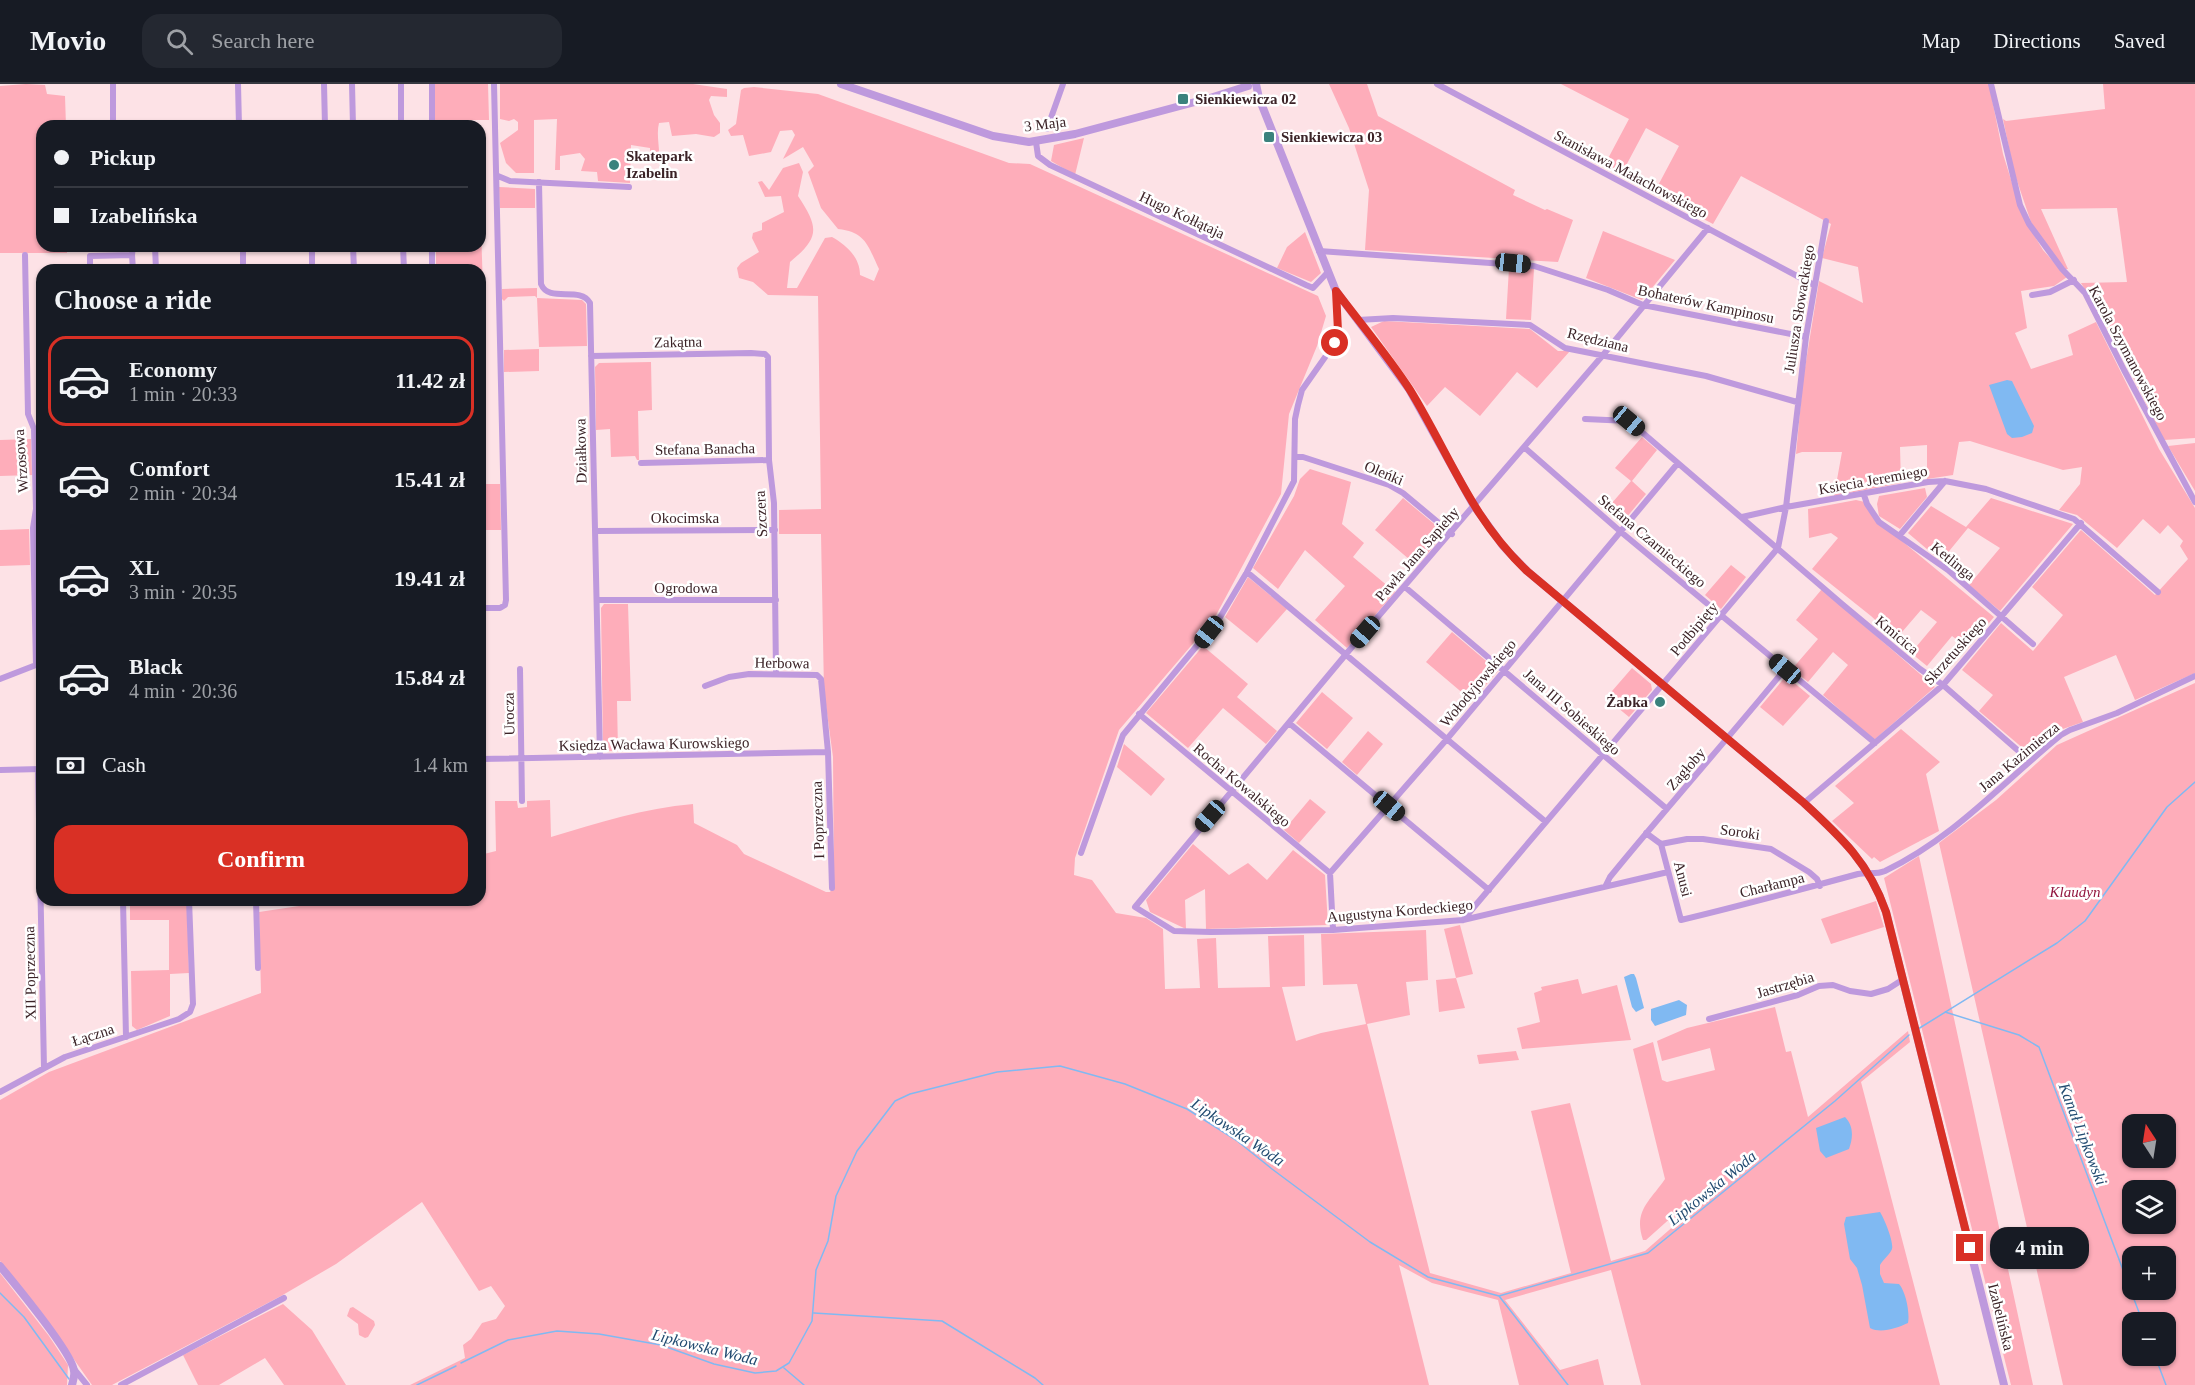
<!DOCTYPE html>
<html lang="en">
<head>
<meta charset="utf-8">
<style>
  body { margin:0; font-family:Georgia,serif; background:#242831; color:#f1f3f6; height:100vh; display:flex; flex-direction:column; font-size:22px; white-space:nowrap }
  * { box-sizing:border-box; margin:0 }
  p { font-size:20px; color:#9ea1a6 }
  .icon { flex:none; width:33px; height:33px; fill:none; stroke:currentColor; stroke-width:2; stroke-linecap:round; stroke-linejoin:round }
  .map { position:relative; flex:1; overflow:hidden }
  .sheet { position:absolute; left:36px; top:180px; width:450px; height:642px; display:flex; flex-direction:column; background:#171b24; border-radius:18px; box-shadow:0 2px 4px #0004 }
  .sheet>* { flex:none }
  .banner { position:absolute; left:36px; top:36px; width:450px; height:132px; border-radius:18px; box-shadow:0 2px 4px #0004; display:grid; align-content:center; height:132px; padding:0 18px; background:#171b24 }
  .needle { width:39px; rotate:348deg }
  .fabs { position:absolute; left:2122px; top:1030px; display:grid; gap:12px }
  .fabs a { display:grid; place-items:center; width:54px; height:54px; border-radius:12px; background:#171b24; box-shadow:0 2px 4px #0004; font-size:30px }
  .end { position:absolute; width:27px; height:27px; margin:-14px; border:8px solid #d93025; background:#fff; box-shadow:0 0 0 3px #fff }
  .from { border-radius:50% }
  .bubble { position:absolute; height:42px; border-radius:18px; background:#171b24; box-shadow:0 2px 4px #0004; font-size:20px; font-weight:700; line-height:42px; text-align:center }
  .car { position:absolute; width:18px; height:36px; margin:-18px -9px; border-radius:8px; box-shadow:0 0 4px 2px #0007; background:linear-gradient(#222 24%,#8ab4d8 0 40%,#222 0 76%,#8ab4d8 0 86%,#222 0) }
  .banner b { display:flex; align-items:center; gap:21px; height:57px; font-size:22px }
  .banner b+b { border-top:2px solid #363941 }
  .banner i { width:15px; height:15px; background:#f1f3f6 }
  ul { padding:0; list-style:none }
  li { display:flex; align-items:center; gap:18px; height:90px; margin:0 12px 9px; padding:0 6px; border:3px solid transparent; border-radius:18px }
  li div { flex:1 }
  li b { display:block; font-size:22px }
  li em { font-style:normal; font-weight:700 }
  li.active { border-color:#d93025 }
  li>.icon { width:54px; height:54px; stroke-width:1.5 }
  h2 { padding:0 18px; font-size:27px; line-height:72px }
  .pay { display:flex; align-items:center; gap:15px; height:66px; padding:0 18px; font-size:22px }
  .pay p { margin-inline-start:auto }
  .action { display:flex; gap:12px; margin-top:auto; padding:12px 18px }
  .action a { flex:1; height:69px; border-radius:18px; background:#d93025; color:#fff; font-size:24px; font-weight:700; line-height:69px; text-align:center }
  header { display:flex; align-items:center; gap:36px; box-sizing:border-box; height:84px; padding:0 30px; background:#171b24; border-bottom:2px solid #363941 }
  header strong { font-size:28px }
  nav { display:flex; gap:33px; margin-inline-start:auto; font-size:21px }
  .search { width:420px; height:54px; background:#242831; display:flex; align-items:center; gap:15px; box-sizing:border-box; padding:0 21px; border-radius:18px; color:#9ea1a6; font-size:22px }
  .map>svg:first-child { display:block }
  .green { fill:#feadba; fill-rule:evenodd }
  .water { fill:#80b9f2 }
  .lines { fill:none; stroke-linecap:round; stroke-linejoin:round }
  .stream { stroke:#80b9f2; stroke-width:1.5 }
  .minor { stroke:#be99dd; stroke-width:6 }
  .tertiary { stroke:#be99dd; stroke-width:8 }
  .route { stroke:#d93025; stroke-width:8 }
  .poi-dot { fill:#3b827d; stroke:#fff; stroke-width:2 }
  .labels { text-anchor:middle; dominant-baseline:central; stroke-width:5; stroke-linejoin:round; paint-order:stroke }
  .poi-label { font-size:15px; font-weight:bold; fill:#3b2327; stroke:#fff; text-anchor:start }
  .street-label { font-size:15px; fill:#3b2327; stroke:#fff }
  .park-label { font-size:15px; font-style:italic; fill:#93163f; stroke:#fff }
  .water-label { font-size:16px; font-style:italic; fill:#224b71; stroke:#fff }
</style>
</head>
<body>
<header>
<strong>Movio</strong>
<div class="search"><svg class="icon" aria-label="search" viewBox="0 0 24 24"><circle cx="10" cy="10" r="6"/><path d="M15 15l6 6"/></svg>Search here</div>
<nav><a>Map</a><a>Directions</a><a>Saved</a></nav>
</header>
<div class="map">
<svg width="2195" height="1301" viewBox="0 0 2195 1301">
  <rect width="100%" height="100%" fill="#fde2e6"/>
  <path class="green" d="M26 0 45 1 47 10 65 12 66 42H42V162H67V169H0V2Z
    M435 0H488L489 36H435Z
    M500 0H693L727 5V13L711 12 709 16 714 31 720 39V49L714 53 696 50 672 52 669 38 659 39C656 51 660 63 659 76L650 75V64L631 61 630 99 598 97 597 88 581 87 585 75 580 69 560 72V86H555L557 35 534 36V89H516L506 79 500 59 518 46V38L514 35 509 37 500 35Z
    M1329 0H1367L1378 32 1515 106 1513 111 1545 126 1547 125 1573 136 1558 178 1365 166 1369 106 1349 44Z
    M1561 0H1989L2003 70 2022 131 2043 166 2067 193 2054 202 2021 207 2027 244 2015 249 2031 285 2073 271 2068 251 2096 238 2159 365 2195 424V589L2135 616 2116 571 2064 593 2083 638 2057 647 2031 671 1979 627 1993 611 1962 586 2001 539 2033 567 2063 531 2032 503 2081 446 2155 511 2188 475 2180 462 2183 457 2168 441 2160 450 2143 435 2117 464 2077 431 2059 426 2080 400 2082 383 2063 386 1970 357 1959 358 1953 391 1927 395V361L1900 363 1901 399 1834 412 1842 368H1802L1796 370 1803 296 1819 197 1863 219 1858 183 1822 174 1831 140 1741 92 1713 140 1654 109 1679 62 1646 44 1621 91 1604 82 1629 35Z
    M2103 0H2195V354L2164 356 2111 249 2081 199 2127 198 2117 124 2041 125 2068 185H2064L2032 141 2014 88 2003 35 2006 37 2105 25Z
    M754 3 818 10 1009 79 1030 80 1318 212 1326 232 1317 262 1289 330 1281 410 1214 535 1119 646 1075 774 1074 791 1092 796 1116 829 1146 834 1163 845 1165 905 1200 904 1197 855 1216 854 1218 904 1270 903 1268 852 1304 851 1305 902 1282 903 1296 957 1321 949 1366 940 1357 900 1323 901 1321 850 1426 846 1428 896 1406 898 1410 931 1367 940 1430 1189 1501 1209 1571 1189 1531 1027 1570 1019 1611 1177 1645 1167 1676 1140 1674 1131 1646 1156H1643C1633 1127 1650 1117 1665 1095L1633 965 1653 958 1662 996 1667 998 1715 986 1710 964 1662 977 1657 957 1687 944 1775 923 1786 968 1791 967 1808 1033 1908 947 1910 958 1861 998 1940 1301H1641L1611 1186 1505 1216 1560 1286 1598 1275 1604 1301H1519L1498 1216 1432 1199 1399 1181 1429 1301H410L465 1274 463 1261 471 1255 482 1239 496 1235 505 1222 491 1202 479 1207 422 1118 336 1180 281 1212 112 1301H92L42 1230 0 1177V1016L49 988 261 909 259 828 299 822V816H480V771L496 767 495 717H517L518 724 527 723V717L550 716 551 753C598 739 644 724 693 720L694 739 737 761 744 770 826 808H830L834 802 833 673 824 607 821 450H779V426L821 425 818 212 768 211 753 198 739 194 737 184 741 179 759 168 752 154 753 149 762 146V139L784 128 781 112 765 113 758 98 762 97 769 106 783 84 799 79 803 88 798 112C819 144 820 153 790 178L787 204H797L825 154 832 153C846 161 860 173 860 191L874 197 879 185C868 162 866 148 838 145L821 124 808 88 814 82 803 63 783 75 795 51 792 46 780 47 771 68 749 72 743 51 731 52 728 46 736 40 741 6 744 4Z
    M1084 54 1075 91 1051 77 1054 61Z
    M499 103 535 105V124H500Z
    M480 113 483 205V214H480V186H436V162H480Z
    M1603 147 1675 176 1642 216 1586 194Z
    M1305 148 1321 189 1311 198 1277 184 1287 163Z
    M1509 184 1534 185 1531 236 1506 235Z
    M537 204V214L582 216 586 220 587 262 539 263 537 214 535 212 508 213 504 217 502 215V205Z
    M1384 237 1530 245 1558 267H1570L1537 304 1517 288 1480 332 1445 303 1427 322 1371 243Z
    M539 265V287L504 288V266Z
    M651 278 652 326 638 327 639 376H637L635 372 611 373 610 345 596 346 595 283 599 279Z
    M1642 353 1657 366 1632 397 1646 410 1621 440 1605 427 1631 397 1615 384Z
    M31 355 32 391 0 392V356Z
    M2195 359V407L2168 362Z
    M1310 385 1351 398 1342 440 1364 459 1353 473 1395 508 1347 564 1315 536 1345 502 1305 466 1278 505 1253 484 1294 412 1300 395Z
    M480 400H500L501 446H480Z
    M1925 404 1927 413 1900 445 1879 432 1877 420 1879 412Z
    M1403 414 1445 449 1417 482 1375 446Z
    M1991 414 2073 440 2000 527 1969 501 2000 464 1968 444 1941 477 1908 449 1931 422 1966 443Z
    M1856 416 1865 418 1874 434 1994 533 1968 564 1952 552 1927 582 1911 569 1937 538 1921 526 1896 555 1871 532 1812 485 1838 454 1831 449 1809 454 1808 425Z
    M29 445 30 481 0 482V446Z
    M1731 481 1746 493 1721 525 1705 511Z
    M1248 493 1287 525 1257 559 1225 533Z
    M1822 505 1935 603 1874 656 1823 611 1848 581 1833 568 1808 598 1792 585 1818 555 1796 536Z
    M604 520H628L631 617H617L618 667H608L603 663 601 524Z
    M1452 548 1498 587 1472 617 1426 578Z
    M1203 562 1248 600 1237 613 1277 647 1266 660 1223 624 1188 664 1146 629Z
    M1632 584 1651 600 1652 606 1629 633 1606 614Z
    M1786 592 1810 612 1783 642 1760 623Z
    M2195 599V1301H2063L1939 759 1996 716 2057 661ZM2133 1041H2166V1074H2133ZM2133 1107H2166V1140H2133ZM2133 1173H2166V1206H2133ZM2133 1239H2166V1272H2133Z
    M1322 608 1353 634 1327 665 1296 639Z
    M1901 645 1940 678 1926 690 1939 747 1880 778 1874 773 1872 775 1832 737 1854 719 1835 702Z
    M1368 647 1383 660 1357 691 1342 678Z
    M1124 660 1165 695 1151 712 1117 683Z
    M1310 715 1326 728 1299 759 1284 746Z
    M1193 760 1229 791 1248 779 1267 796 1293 766 1325 791 1328 841 1206 845 1205 805 1185 816 1186 845 1150 828 1146 816Z
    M1919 772 2033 1301H2011L1884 794Z
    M130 816H187L189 889 170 890V932L137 946 132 942 131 887 169 886V836H130Z
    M1876 817 1884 843 1831 860 1821 835Z
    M1460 841 1473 890 1456 894 1465 924 1439 928 1436 896 1456 894 1444 845Z
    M1578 895 1582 910 1617 901 1631 956 1522 965 1517 944 1540 938 1534 909 1542 906 1541 903Z
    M1516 967 1519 976 1479 980 1477 971Z
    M0 1189 49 1252 68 1281 67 1301H0Z
    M283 1220 312 1246 346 1301H284L265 1274 219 1301H198L183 1271Z
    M353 1223 374 1237 375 1241 368 1253 365 1254 359 1251 358 1240 347 1232 350 1224Z"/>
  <path class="water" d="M2007 296 2012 297 2034 342 2032 349 2022 353 2012 354 2007 350 1989 301Z
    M1631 890H1634L1636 894 1644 924 1636 928 1632 923 1624 893Z
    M1679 916 1687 921 1686 931 1655 942 1651 936V925Z
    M1845 1033C1854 1042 1853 1054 1849 1065L1826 1074 1820 1067 1816 1044Z
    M1880 1128C1884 1134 1894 1158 1892 1165 1890 1170 1883 1176 1880 1181V1190L1884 1199 1899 1200C1906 1208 1910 1229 1908 1239 1897 1244 1881 1250 1870 1244L1862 1201 1857 1184 1850 1175 1844 1140 1846 1133Z"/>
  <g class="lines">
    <path class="stream" d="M1945 928 2019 951 2039 963 2143 1239
      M1918 945 2057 859 2085 837 2167 723 2195 698
      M0 1209 24 1233 69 1295
      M1499 1212 1568 1301
      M814 1229 942 1237 1035 1294 1043 1301
      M2155 1272 2166 1301
      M461 1279 508 1256 557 1247 599 1250 661 1261 714 1280 755 1289 776 1287 789 1279 812 1237 816 1186 828 1157 836 1112 857 1067 895 1017 910 1010 997 988 1060 982 1125 1000 1187 1025 1236 1056 1272 1085 1370 1158 1428 1193 1499 1212 1648 1169 1835 1017 1909 951
      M784 1284 804 1301
      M417 1301 456 1282"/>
    <path class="minor" d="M238 0 239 42
      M324 0 325 42
      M352 0 353 42
      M401 0V42
      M432 0V42
      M1437 0 1814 201
      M1991 0 2020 121 2029 140 2062 185 2085 209 2124 286 2195 418
      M113 42V0
      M1047 45 1063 0
      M1036 58 1038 72 1050 81 1306 201 1313 204 1328 188
      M498 92 510 97 629 103
      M539 98 541 200C549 220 580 201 590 219L600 673
      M155 162 156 186
      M243 162V186
      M312 162V186
      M353 162 354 186
      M403 162 404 186
      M432 162V186
      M1319 167 1534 182 1608 206 1643 221 1806 253
      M25 171 28 330 34 345 36 425 33 444 36 581
      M132 171 133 186
      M90 186V172L132 171 133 162
      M2032 211 2050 208 2074 196
      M1358 236 1393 234 1530 241 1565 264 1706 292 1797 318
      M591 272 751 269 765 270 768 273 769 376 774 419 776 590
      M1585 335 1629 337 1842 520 1920 585 1943 601 2030 677
      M1525 364 1621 448 1875 659
      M1295 373H1303L1389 401 1403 409 1452 450
      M641 379 769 376
      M1864 411 1867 420 1879 438 1948 486 2033 560
      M1742 433 1786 423 1928 398 1945 397 1986 405 2074 435 2158 508
      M595 447 775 446
      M1900 451 1945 397
      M1247 488 1546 738
      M1405 503 1667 725
      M597 516H776
      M480 524H500L505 521 506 516 494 0
      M520 585 522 717
      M0 595 36 581H42
      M705 602 729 593 749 590 817 591 821 595 828 668 832 804
      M1139 630 1330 789
      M1289 639 1489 806
      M480 675 828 668
      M38 685 44 984
      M0 686 41 685
      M1804 719 1943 601 2081 439
      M1646 749 1661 760 1687 755H1703L1771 765 1809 788 1817 795 1820 802
      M1661 760 1681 836C1740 822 1799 806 1858 790 1867 788 1876 791 1885 787 1954 754 2003 698 2061 651L2070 646 2117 629 2195 592
      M1081 769 1123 651 1219 535 1247 488 1294 397 1295 335 1298 321 1302 306 1335 259 1338 247 1336 207
      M1668 788 1463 836 1333 846 1211 848 1174 847 1135 823 1352 563 1603 271 1708 144
      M1606 801 1610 793C1667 723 1728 655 1785 585
      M123 816 126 953
      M256 816 258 884
      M1463 836 1778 464 1786 423 1806 253 1826 137
      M1333 846 1330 789 1447 655 1678 379
      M1709 935 1798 911 1819 902 1833 901 1850 907 1871 910 1888 905 1902 896
      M0 1008 65 973 179 935 190 928 193 920 189 816
      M74 1285 87 1301
      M121 1301 284 1214"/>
    <path class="tertiary" d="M841 0 993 52 1029 58 1075 50 1210 14 1248 2
      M1256 0 1259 14 1336 207 1409 305 1474 422 1503 462 1527 487 1804 719C1842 754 1869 779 1886 828L2004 1301
      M0 1182C14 1199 73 1270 74 1287 75 1291 73 1297 72 1301"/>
  </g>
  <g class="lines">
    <path class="route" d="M1335 259 1338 247 1336 207C1360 239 1389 273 1410 306 1450 371 1470 433 1527 487L1804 719C1842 754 1869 779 1886 828L1970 1164"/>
  </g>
  <g class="poi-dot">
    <rect x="1177" y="9" width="12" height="12" rx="3"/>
    <rect x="1263" y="47" width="12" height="12" rx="3"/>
    <circle cx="614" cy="81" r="6"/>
    <circle cx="1660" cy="618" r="6"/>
  </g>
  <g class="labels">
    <g class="poi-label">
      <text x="1195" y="15">Sienkiewicza 02</text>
      <text x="1281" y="53">Sienkiewicza 03</text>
      <text x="626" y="72">Skatepark<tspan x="626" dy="17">Izabelin</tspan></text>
      <text x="1648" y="618" text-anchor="end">Żabka</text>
    </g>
    <g class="street-label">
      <text transform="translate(1045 40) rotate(-7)">3 Maja</text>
      <text transform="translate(1631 90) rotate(28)">Stanisława Małachowskiego</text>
      <text transform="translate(1182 131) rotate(25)">Hugo Kołłątaja</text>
      <text transform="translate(1706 220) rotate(12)">Bohaterów Kampinosu</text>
      <text transform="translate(1799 225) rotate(-81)">Juliusza Słowackiego</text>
      <text transform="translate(1598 256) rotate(14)">Rzędziana</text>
      <text transform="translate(678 258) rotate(-1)">Zakątna</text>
      <text transform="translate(2128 269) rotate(62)">Karola Szymanowskiego</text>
      <text transform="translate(705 365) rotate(-1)">Stefana Banacha</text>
      <text transform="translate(581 367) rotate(-91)">Działkowa</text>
      <text transform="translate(21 377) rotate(-94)">Wrzosowa</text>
      <text transform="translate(1384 389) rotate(23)">Oleńki</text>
      <text transform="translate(1873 396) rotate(-10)">Księcia Jeremiego</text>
      <text transform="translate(761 430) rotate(-93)">Szczera</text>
      <text x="685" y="434">Okocimska</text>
      <text transform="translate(1652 457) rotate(40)">Stefana Czarnieckiego</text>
      <text transform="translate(1417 470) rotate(-49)">Pawła Jana Sapiehy</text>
      <text transform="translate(1953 477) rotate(39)">Ketlinga</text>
      <text x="686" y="504">Ogrodowa</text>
      <text transform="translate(1694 545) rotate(-50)">Podbipięty</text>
      <text transform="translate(1897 551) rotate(40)">Kmicica</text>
      <text transform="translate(1955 567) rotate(-48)">Skrzetuskiego</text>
      <text transform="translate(782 579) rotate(1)">Herbowa</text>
      <text transform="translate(1478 599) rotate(-50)">Wołodyjowskiego</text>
      <text transform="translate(1572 628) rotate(41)">Jana III Sobieskiego</text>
      <text transform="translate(509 630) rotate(-91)">Urocza</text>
      <text transform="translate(654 660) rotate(-1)">Księdza Wacława Kurowskiego</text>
      <text transform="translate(2019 673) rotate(-40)">Jana Kazimierza</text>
      <text transform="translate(1686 685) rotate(-49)">Zagłoby</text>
      <text transform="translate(1242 701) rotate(40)">Rocha Kowalskiego</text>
      <text transform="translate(818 736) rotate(-92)">I Poprzeczna</text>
      <text transform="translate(1740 748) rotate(8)">Soroki</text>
      <text transform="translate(1683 795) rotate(76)">Anusi</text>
      <text transform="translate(1772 801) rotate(-14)">Charłampa</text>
      <text transform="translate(1400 827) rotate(-5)">Augustyna Kordeckiego</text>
      <text transform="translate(30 889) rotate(-91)">XII Poprzeczna</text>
      <text transform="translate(1785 901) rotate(-17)">Jastrzębia</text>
      <text transform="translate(93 951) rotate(-18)">Łączna</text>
      <text transform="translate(2001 1233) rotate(76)">Izabelińska</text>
    </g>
    <g class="park-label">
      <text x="2075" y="808">Klaudyn</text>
    </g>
    <g class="water-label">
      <text transform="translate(1238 1048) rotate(34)">Lipkowska Woda</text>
      <text transform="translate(2083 1050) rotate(69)">Kanał Lipkowski</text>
      <text transform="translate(1712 1104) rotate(-39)">Lipkowska Woda</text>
      <text transform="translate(705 1263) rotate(14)">Lipkowska Woda</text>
    </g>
  </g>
</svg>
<div class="fabs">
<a><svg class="needle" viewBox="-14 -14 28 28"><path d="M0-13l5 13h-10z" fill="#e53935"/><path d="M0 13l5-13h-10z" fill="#9ea1a6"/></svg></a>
<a><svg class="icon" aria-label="layers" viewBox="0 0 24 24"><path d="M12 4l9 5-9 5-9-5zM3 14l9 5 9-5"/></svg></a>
<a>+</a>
<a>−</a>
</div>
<i class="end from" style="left:1335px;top:259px"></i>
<i class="end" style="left:1970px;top:1164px"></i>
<div class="bubble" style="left:1990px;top:1143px;width:99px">4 min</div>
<i class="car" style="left:1513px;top:179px;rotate:96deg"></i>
<i class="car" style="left:1629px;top:337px;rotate:130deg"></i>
<i class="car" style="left:1209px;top:548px;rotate:218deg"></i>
<i class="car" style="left:1365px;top:548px;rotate:221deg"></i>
<i class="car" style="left:1785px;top:585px;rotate:310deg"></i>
<i class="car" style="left:1389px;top:722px;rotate:130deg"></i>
<i class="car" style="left:1210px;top:732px;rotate:221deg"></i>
<div class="banner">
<b><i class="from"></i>Pickup</b>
<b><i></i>Izabelińska</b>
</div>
<section class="sheet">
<h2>Choose a ride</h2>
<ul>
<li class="active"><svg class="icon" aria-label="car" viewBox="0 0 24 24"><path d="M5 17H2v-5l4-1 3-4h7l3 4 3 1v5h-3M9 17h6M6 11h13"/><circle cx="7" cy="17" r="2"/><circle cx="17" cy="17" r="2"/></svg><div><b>Economy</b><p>1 min · 20:33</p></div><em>11.42 zł</em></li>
<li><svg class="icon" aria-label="car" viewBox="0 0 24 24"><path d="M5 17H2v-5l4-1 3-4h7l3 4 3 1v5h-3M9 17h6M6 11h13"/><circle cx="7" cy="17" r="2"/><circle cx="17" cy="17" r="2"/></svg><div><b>Comfort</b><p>2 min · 20:34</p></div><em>15.41 zł</em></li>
<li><svg class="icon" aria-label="car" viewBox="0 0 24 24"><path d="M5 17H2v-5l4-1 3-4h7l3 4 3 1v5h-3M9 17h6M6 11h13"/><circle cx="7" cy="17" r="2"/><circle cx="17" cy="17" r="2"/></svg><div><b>XL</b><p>3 min · 20:35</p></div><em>19.41 zł</em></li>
<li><svg class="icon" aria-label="car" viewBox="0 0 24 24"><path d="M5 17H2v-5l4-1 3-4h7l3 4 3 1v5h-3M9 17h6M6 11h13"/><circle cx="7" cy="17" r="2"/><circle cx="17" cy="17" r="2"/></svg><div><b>Black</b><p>4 min · 20:36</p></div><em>15.84 zł</em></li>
</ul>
<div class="pay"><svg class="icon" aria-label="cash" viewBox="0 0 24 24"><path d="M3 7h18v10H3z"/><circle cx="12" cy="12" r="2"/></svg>Cash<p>1.4 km</p></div>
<div class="action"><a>Confirm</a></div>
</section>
</div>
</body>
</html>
